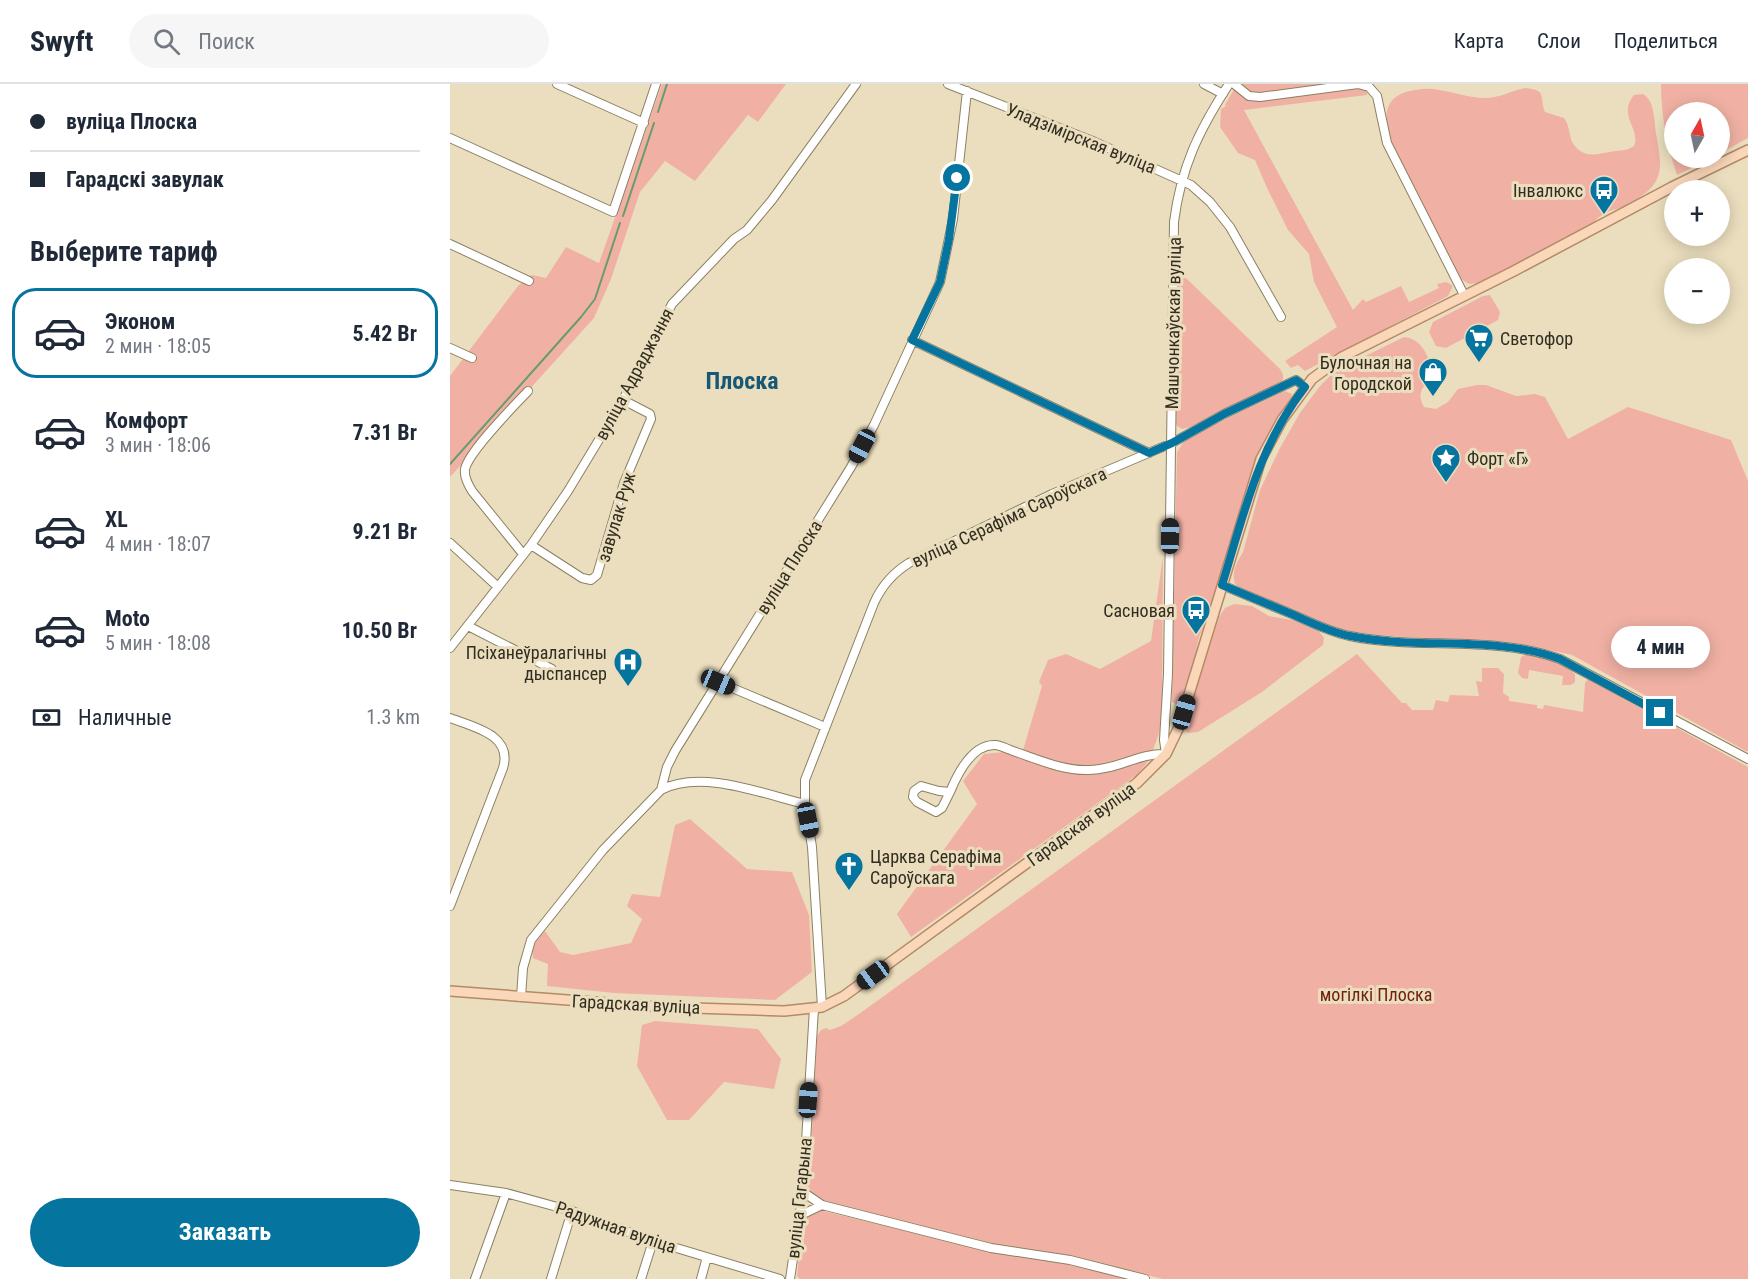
<!DOCTYPE html>
<html lang="ru">
<head>
<meta charset="utf-8">
<style>
  body { margin:0; font-family:"Roboto Condensed",sans-serif; background:#f6f6f7; color:#1f2937; height:100vh; display:flex; flex-direction:column; font-size:22px; white-space:nowrap }
  * { box-sizing:border-box; margin:0 }
  p { font-size:20px; color:#747a83 }
  .icon { flex:none; width:33px; height:33px; fill:none; stroke:currentColor; stroke-width:2; stroke-linecap:round; stroke-linejoin:round }
  .map { position:relative; flex:1; overflow:hidden }
  .sheet { display:flex; flex-direction:column; background:#fff; width:450px }
  .sheet>* { flex:none }
  .guide { display:grid; align-content:center; height:132px; padding:0 30px; background:#fff }
  .needle { width:39px; rotate:9deg }
  .tools { position:absolute; left:1214px; top:18px; display:grid; gap:12px }
  .tools a { display:grid; place-items:center; width:66px; height:66px; border-radius:50%; background:#fff; box-shadow:0 3px 15px #0003; font-size:30px }
  .end { position:absolute; width:27px; height:27px; margin:-14px; border:8px solid #05749f; background:#fff; box-shadow:0 0 0 3px #fff }
  .from { border-radius:50% }
  .bubble { position:absolute; height:42px; border-radius:21px; background:#fff; box-shadow:0 3px 15px #0003; font-size:20px; font-weight:700; line-height:42px; text-align:center }
  .car { position:absolute; width:18px; height:36px; margin:-18px -9px; border-radius:8px; box-shadow:0 0 4px 2px #0007; background:linear-gradient(#222 24%,#8ab4d8 0 40%,#222 0 76%,#8ab4d8 0 86%,#222 0) }
  .guide b { display:flex; align-items:center; gap:21px; height:57px; font-size:22px }
  .guide b+b { border-top:2px solid #e0e1e3 }
  .guide i { width:15px; height:15px; background:#1f2937 }
  ul { padding:0; list-style:none }
  li { display:flex; align-items:center; gap:18px; height:90px; margin:0 12px 9px; padding:0 18px; border:3px solid transparent; border-radius:24px }
  li div { flex:1 }
  li b { display:block; font-size:22px }
  li em { font-style:normal; font-weight:700 }
  li.on { border-color:#05749f }
  li>.icon { width:54px; height:54px; stroke-width:1.5 }
  h2 { padding:0 30px; font-size:27px; line-height:72px }
  .pay { display:flex; align-items:center; gap:15px; height:66px; padding:0 30px; font-size:22px }
  .pay p { margin-inline-start:auto }
  .cta { display:flex; gap:12px; margin-top:auto; padding:12px 30px }
  .cta a { flex:1; height:69px; border-radius:36px; background:#05749f; color:#fff; font-size:24px; font-weight:700; line-height:69px; text-align:center }
  header { display:flex; align-items:center; gap:36px; box-sizing:border-box; height:84px; padding:0 30px; background:#fff; border-bottom:2px solid #e0e1e3 }
  header strong { font-size:28px }
  nav { display:flex; gap:33px; margin-inline-start:auto; font-size:21px }
  .search { width:420px; height:54px; background:#f6f6f7; display:flex; align-items:center; gap:15px; box-sizing:border-box; padding:0 21px; border-radius:33px; color:#747a83; font-size:22px }
  main { display:flex; flex:1; min-height:0 }
  .map>svg:first-child { display:block }
  .green { fill:#f0b1a4 }
  .lines { fill:none; stroke-linecap:round; stroke-linejoin:round }
  .stream { stroke:#679c6d; stroke-width:2 }
  .minor-casing { stroke:#8b8063; stroke-width:10 }
  .major-casing { stroke:#b28a65; stroke-width:12 }
  .minor { stroke:#fff; stroke-width:8 }
  .major { stroke:#fad7b9; stroke-width:9 }
  .route { stroke:#05749f; stroke-width:8 }
  .labels { text-anchor:middle; dominant-baseline:central; stroke-width:6; stroke-linejoin:round; paint-order:stroke }
  .street-label { font-size:18px; fill:#312d20; stroke:#ebdebe }
  .poi-label { font-size:18px; fill:#312d20; stroke:#ebdebe; text-anchor:end }
  .park-label { font-size:18px; fill:#732012; stroke:#ebdebe }
  .district-label { font-size:24px; font-weight:bold; fill:#165876; stroke:#ebdebe }
</style>
</head>
<body>
<header>
<strong>Swyft</strong>
<div class="search"><svg class="icon" aria-label="search" viewBox="0 0 24 24"><circle cx="10" cy="10" r="6"/><path d="M15 15l6 6"/></svg>Поиск</div>
<nav><a>Карта</a><a>Слои</a><a>Поделиться</a></nav>
</header>
<main>
<section class="sheet">
<div class="guide">
<b><i class="from"></i>вуліца Плоска</b>
<b><i></i>Гарадскі завулак</b>
</div>
<h2>Выберите тариф</h2>
<ul>
<li class="on"><svg class="icon" aria-label="car" viewBox="0 0 24 24"><path d="M5 17H2v-5l4-1 3-4h7l3 4 3 1v5h-3M9 17h6M6 11h13"/><circle cx="7" cy="17" r="2"/><circle cx="17" cy="17" r="2"/></svg><div><b>Эконом</b><p>2 мин · 18:05</p></div><em>5.42 Br</em></li>
<li><svg class="icon" aria-label="car" viewBox="0 0 24 24"><path d="M5 17H2v-5l4-1 3-4h7l3 4 3 1v5h-3M9 17h6M6 11h13"/><circle cx="7" cy="17" r="2"/><circle cx="17" cy="17" r="2"/></svg><div><b>Комфорт</b><p>3 мин · 18:06</p></div><em>7.31 Br</em></li>
<li><svg class="icon" aria-label="car" viewBox="0 0 24 24"><path d="M5 17H2v-5l4-1 3-4h7l3 4 3 1v5h-3M9 17h6M6 11h13"/><circle cx="7" cy="17" r="2"/><circle cx="17" cy="17" r="2"/></svg><div><b>XL</b><p>4 мин · 18:07</p></div><em>9.21 Br</em></li>
<li><svg class="icon" aria-label="car" viewBox="0 0 24 24"><path d="M5 17H2v-5l4-1 3-4h7l3 4 3 1v5h-3M9 17h6M6 11h13"/><circle cx="7" cy="17" r="2"/><circle cx="17" cy="17" r="2"/></svg><div><b>Moto</b><p>5 мин · 18:08</p></div><em>10.50 Br</em></li>
</ul>
<div class="pay"><svg class="icon" aria-label="cash" viewBox="0 0 24 24"><path d="M3 7h18v10H3z"/><circle cx="12" cy="12" r="2"/></svg>Наличные<p>1.3 km</p></div>
<div class="cta"><a>Заказать</a></div>
</section>
<div class="map">
<svg width="1298" height="1195" viewBox="0 0 1298 1195">
  <rect width="100%" height="100%" fill="#ebdebe"/>
  <path class="green" d="M212 0H336L308 38 298 31 245 97 215 77 190 108 161 195 144 234 0 393V292L68 202 82 191 96 194 116 163 149 179Z
    M787 0H918L917 11 794 26 903 226 913 215 916 218 951 202 959 218 989 204 987 200 996 198 1002 201V204L998 212 855 287 848 281 841 284 835 277 887 243 864 198 859 170 838 146 817 104 805 76 788 69 770 43 771 25 776 22 775 21Z
    M1211 0H1298V54L1269 70V28H1224V74H1262L1227 91C1217 61 1211 32 1211 0Z
    M1075 4C1098 6 1089 13 1095 28L1114 34C1121 43 1118 53 1124 61 1135 76 1151 69 1165 67 1172 66 1177 67 1184 62 1191 44 1167 32 1184 11L1193 10C1205 17 1204 36 1206 49 1211 78 1217 97 1187 115 1182 118 1177 122 1171 124 1158 127 1151 129 1143 140L1029 199 1019 200 1011 195 945 66C933 39 929 11 965 6 973 5 981 4 989 6 1004 8 1019 14 1035 14 1049 14 1061 7 1075 4Z
    M733 193 737 195 830 285C835 292 834 296 828 301L741 343 732 345 726 341 724 336 727 199 729 194Z
    M1040 211 1050 228 1048 236 996 264 986 262 979 248 983 238 1033 212Z
    M954 253C974 255 978 274 984 290 975 301 965 308 974 323L986 325 998 318 1008 305 1027 301H1036L1066 312 1085 310 1095 313 1118 355 1178 323 1281 356 1298 397V667H1296L1122 571 1086 563 927 551 898 547 869 538 794 507 785 500C781 488 787 478 793 468L810 406 830 364 850 329 870 302 882 290 897 281Z
    M835 307 842 310 840 317 819 351 758 536C746 553 748 563 743 582 741 593 737 603 733 614L730 619 726 620 722 618V614L727 368 735 356 782 332Z
    M713 472 712 631 711 643 700 675 687 691 677 698 461 853 447 830 527 720 513 697 534 670 573 666 592 602 589 598 598 576 616 570 650 585 701 557Z
    M784 520 802 522 819 532 842 536 869 547 874 554 873 561 812 608 748 648 738 649 735 645V641L769 533 775 524Z
    M907 570 952 619H956L962 626H983L986 616 998 618 1000 611 1029 612 1026 597 1032 598V584H1048L1054 590 1053 609 1059 613V617L1087 621V624L1093 625 1094 621 1133 628 1135 599 1138 595 1298 683V1195H713L660 1182 545 1162 375 1119 363 1111 359 1104 367 952 371 946 376 944 380 946 391 942 409 930Z
    M1075 571C1091 572 1113 578 1125 590V598L1121 601H1112L1113 592 1079 586 1078 595 1072 594 1068 589 1071 573Z
    M240 735 297 785 342 788 359 831 362 888 325 916 164 909 97 902 98 880 83 874 82 860 95 847 110 868 123 871 181 859 192 835 177 822 182 810 210 813 225 741Z
    M205 937 308 945 331 975 324 1005 274 998 239 1036H217L187 982 192 941Z
    M369 1126 540 1167 621 1179 679 1195H350L347 1192 353 1136 359 1130Z"/>
  <g class="lines">
    <path class="stream" d="M208 28 217 0
      M173 132 204 39
      M0 380 131 233 145 215 170 139"/>
    <g class="minor-casing">
      <path id="minor" d="M107 0 194 39
        M498 0 645 58 741 101 760 118 780 143 831 233
        M754 0 773 10
        M784 0 799 12 810 13 908 0
        M908 0 919 3 927 12 937 59 1014 211
        M0 54 163 128 206 0
        M0 160 79 197
        M462 256 699 369
        M0 264 22 274
        M0 459 48 503
        M81 461 132 494 141 496 147 491 174 399 201 335 200 330 173 316
        M73 470 22 407C18 400 14 393 15 385 19 367 64 322 78 307
        M772 501C796 511 820 521 844 531 862 539 880 548 900 552 968 566 1044 551 1110 575L1298 675
        M18 542 102 585
        M0 564 81 461 118 407 173 316 222 220 284 155 297 146 322 116 406 0
        M268 598 375 643
        M0 634C24 643 63 651 53 684L0 822
        M211 706C251 685 313 710 355 720
        M500 708 492 724 486 728 467 718 463 713 464 707 471 702 489 707 500 708C507 691 522 659 546 661 551 662 558 665 563 667 587 675 613 687 639 686 666 686 689 669 716 670L714 656 718 590 724 138C731 83 749 46 779 0
        M71 913 73 884 81 856 153 766 211 706 217 683 225 667 401 383 424 341 490 198 503 135 517 7
        M372 923 362 763 355 720V696L424 519C432 501 443 489 459 479L602 410 722 359 774 330 846 296 855 303
        M0 1101 56 1109 122 1127 203 1157 330 1195
        M353 1108 372 1121 541 1164 620 1176 695 1195
        M349 1132 372 1121
        M25 1195 56 1109
        M101 1195 122 1127
        M191 1195 203 1157
        M251 1195 257 1173
        M340 1195 353 1108 364 924"/>
    </g>
    <g class="major-casing">
      <path id="major" d="M0 907 211 923 334 927 372 923 394 912 687 699 716 670 729 643 811 375 832 336 862 295 892 273 1062 188 1222 103 1298 66"/>
    </g>
    <use href="#minor" class="minor"/>
    <use href="#major" class="major"/>
  </g>
  <g class="lines">
    <path class="route" d="M507 94 499 155 490 198 462 256 699 369 722 359 774 330 846 296 855 303C808 363 794 430 772 501 796 511 820 521 844 531 862 539 880 548 900 552 967 566 1045 551 1110 575L1210 629"/>
  </g>
  <defs>
    <g id="bus-pin" transform="scale(1.5)"><path d="M0 17L-7.5 6A9.5 9.5 0 1 1 7.5 6Z" fill="#05749f" stroke="#ebdebe"/><path d="M-5-6H5V4H4V6H2V4H-2V6H-4V4H-5ZM-3.5-4V0h7V-4ZM-3.5 1.2v1.5H-2V1.2ZM2 1.2v1.5H3.5V1.2Z" fill="#fff"/></g>
    <g id="supermarket-pin" transform="scale(1.5)"><path d="M0 17L-7.5 6A9.5 9.5 0 1 1 7.5 6Z" fill="#05749f" stroke="#ebdebe"/><path d="M-6-5.5h2.5l.6 2H6L4.5 2H-2.5L-4.4-4H-6ZM-1.5 3.2a1.3 1.3 0 1 0 .1 0ZM3 3.2a1.3 1.3 0 1 0 .1 0Z" fill="#fff"/></g>
    <g id="shop-pin" transform="scale(1.5)"><path d="M0 17L-7.5 6A9.5 9.5 0 1 1 7.5 6Z" fill="#05749f" stroke="#ebdebe"/><path d="M-5-2.5h2.3a2.7 3.5 0 0 1 5.4 0H5L5.5 6h-11ZM-1.5-2.5h3a1.5 2.3 0 0 0-3 0Z" fill="#fff"/></g>
    <g id="sight-pin" transform="scale(1.5)"><path d="M0 17L-7.5 6A9.5 9.5 0 1 1 7.5 6Z" fill="#05749f" stroke="#ebdebe"/><path d="M0-6L1.8-2.2L6-1.7L2.9 1.2L3.7 5.4L0 3.3L-3.7 5.4L-2.9 1.2L-6-1.7L-1.8-2.2Z" fill="#fff"/></g>
    <g id="hospital-pin" transform="scale(1.5)"><path d="M0 17L-7.5 6A9.5 9.5 0 1 1 7.5 6Z" fill="#05749f" stroke="#ebdebe"/><path d="M-5-5h3v3.5h4V-5h3V5h-3V1.5h-4V5h-3Z" fill="#fff"/></g>
    <g id="church-pin" transform="scale(1.5)"><path d="M0 17L-7.5 6A9.5 9.5 0 1 1 7.5 6Z" fill="#05749f" stroke="#ebdebe"/><path d="M-1.2-6h2.4v3.5h3.3v2.4h-3.3V6h-2.4V-.1h-3.3v-2.4h3.3Z" fill="#fff"/></g>
  </defs>
  <g fill-rule="evenodd">
    <use href="#bus-pin" x="1154" y="106"/>
    <use href="#supermarket-pin" x="1029" y="254"/>
    <use href="#shop-pin" x="983" y="288"/>
    <use href="#sight-pin" x="996" y="374"/>
    <use href="#bus-pin" x="746" y="526"/>
    <use href="#hospital-pin" x="178" y="578"/>
    <use href="#church-pin" x="399" y="782"/>
  </g>
  <g class="labels">
    <g class="street-label">
      <text transform="translate(631 54) rotate(22)">Уладзімірская вуліца</text>
      <text transform="translate(723 239) rotate(-89)">Машчонкаўская вуліца</text>
      <text transform="translate(184 290) rotate(-62)">вуліца Адраджэння</text>
      <text transform="translate(166 433) rotate(-73)">завулак Руж</text>
      <text transform="translate(559 433) rotate(-25)">вуліца Серафіма Сароўскага</text>
      <text transform="translate(339 483) rotate(-58)">вуліца Плоска</text>
      <text transform="translate(631 740) rotate(-36)">Гарадская вуліца</text>
      <text transform="translate(186 920) rotate(3)">Гарадская вуліца</text>
      <text transform="translate(349 1114) rotate(-84)">вуліца Гагарына</text>
      <text transform="translate(166 1143) rotate(19)">Радужная вуліца</text>
    </g>
    <g class="poi-label">
      <text x="1133" y="106">Інвалюкс</text>
      <text x="1050" y="254" text-anchor="start">Светофор</text>
      <text x="962" y="278">Булочная на<tspan x="962" dy="21">Городской</tspan></text>
      <text x="1017" y="374" text-anchor="start">Форт «Г»</text>
      <text x="725" y="526">Сасновая</text>
      <text x="157" y="568">Псіханеўралагічны<tspan x="157" dy="21">дыспансер</tspan></text>
      <text x="420" y="772" text-anchor="start">Царква Серафіма<tspan x="420" dy="21">Сароўскага</tspan></text>
    </g>
    <g class="park-label">
      <text x="926" y="910">могілкі Плоска</text>
    </g>
    <g class="district-label">
      <text x="292" y="297">Плоска</text>
    </g>
  </g>
</svg>
<div class="tools">
<a><svg class="needle" viewBox="-14 -14 28 28"><path d="M0-13l5 13h-10z" fill="#e53935"/><path d="M0 13l5-13h-10z" fill="#747a83"/></svg></a>
<a>+</a>
<a>−</a>
</div>
<i class="end from" style="left:507px;top:94px"></i>
<i class="end" style="left:1210px;top:629px"></i>
<div class="bubble" style="left:1161px;top:542px;width:99px">4 мин</div>
<i class="car" style="left:412px;top:362px;rotate:208deg"></i>
<i class="car" style="left:720px;top:452px;rotate:1deg"></i>
<i class="car" style="left:268px;top:598px;rotate:113deg"></i>
<i class="car" style="left:734px;top:628px;rotate:16deg"></i>
<i class="car" style="left:358px;top:736px;rotate:169deg"></i>
<i class="car" style="left:423px;top:891px;rotate:234deg"></i>
<i class="car" style="left:358px;top:1016px;rotate:4deg"></i>
</div>
</main>
</body>
</html>
